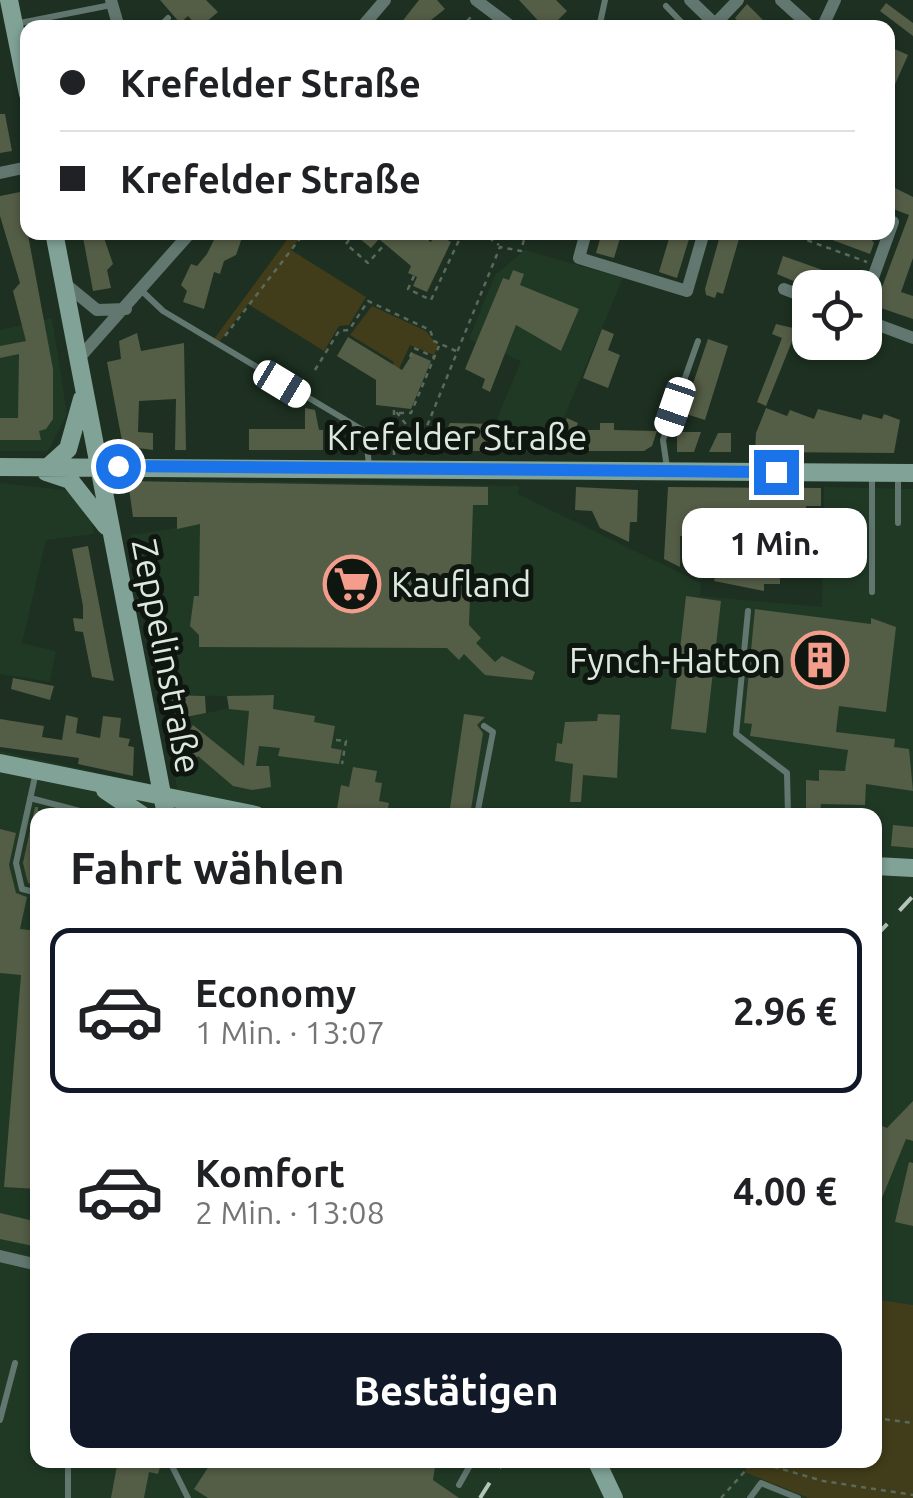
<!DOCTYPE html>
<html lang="de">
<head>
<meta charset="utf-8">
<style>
  body { margin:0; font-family:Ubuntu,sans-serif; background:#f6f6f6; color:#202124; height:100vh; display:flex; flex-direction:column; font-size:38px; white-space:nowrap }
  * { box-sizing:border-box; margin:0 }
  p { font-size:32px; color:#757577 }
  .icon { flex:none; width:55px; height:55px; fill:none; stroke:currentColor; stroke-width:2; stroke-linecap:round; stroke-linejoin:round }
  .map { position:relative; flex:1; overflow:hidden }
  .details { position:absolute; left:30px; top:808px; width:852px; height:660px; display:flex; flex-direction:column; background:#fff; border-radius:20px; box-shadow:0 2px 8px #0004 }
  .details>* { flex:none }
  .top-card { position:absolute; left:20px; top:20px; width:875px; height:220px; border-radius:20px; box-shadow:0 2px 8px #0004; display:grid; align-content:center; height:220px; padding:0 40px; background:#fff }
  .tools { position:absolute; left:792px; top:270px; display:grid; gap:20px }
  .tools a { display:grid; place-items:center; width:90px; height:90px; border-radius:20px; background:#fff; box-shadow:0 2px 8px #0004; font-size:50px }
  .end { position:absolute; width:45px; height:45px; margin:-22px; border:12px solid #1a73e8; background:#fff; box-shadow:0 0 0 5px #fff }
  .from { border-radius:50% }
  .bubble { position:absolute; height:70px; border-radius:20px; background:#fff; box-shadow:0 2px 8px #0004; font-size:32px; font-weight:600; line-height:70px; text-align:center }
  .car { position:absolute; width:30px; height:60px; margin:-30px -15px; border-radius:12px; box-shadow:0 0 8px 2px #0007; background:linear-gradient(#fff 24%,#345 0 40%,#fff 0 76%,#345 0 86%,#fff 0) }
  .top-card b { display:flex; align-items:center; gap:35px; height:95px; font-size:38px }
  .top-card b+b { border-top:2px solid #e0e0e0 }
  .top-card i { width:25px; height:25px; background:#202124 }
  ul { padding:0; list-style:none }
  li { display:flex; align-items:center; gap:30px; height:165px; margin:0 20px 15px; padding:0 20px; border:5px solid transparent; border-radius:20px }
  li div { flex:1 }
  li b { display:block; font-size:38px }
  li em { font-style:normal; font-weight:600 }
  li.active { border-color:#111827 }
  li>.icon { width:90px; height:90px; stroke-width:1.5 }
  h2 { padding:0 40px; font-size:45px; line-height:120px }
  .primary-button { display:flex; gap:20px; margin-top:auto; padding:20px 40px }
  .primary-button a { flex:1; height:115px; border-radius:20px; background:#111827; color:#fff; font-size:40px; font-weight:600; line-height:115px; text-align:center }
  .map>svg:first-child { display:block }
  .built { fill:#203925 }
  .green { fill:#413d1a }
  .building { fill:#545d46 }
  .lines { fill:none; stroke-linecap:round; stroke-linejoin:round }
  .path { stroke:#596a5c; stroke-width:2.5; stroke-dasharray:5 5; stroke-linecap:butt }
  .lane { stroke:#627770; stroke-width:6 }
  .street { stroke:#627770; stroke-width:12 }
  .secondary { stroke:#81a297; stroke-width:18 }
  .rail { stroke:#b6c4b9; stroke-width:4; stroke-dasharray:18 18; stroke-linecap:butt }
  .route { stroke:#1a73e8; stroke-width:12 }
  .labels { text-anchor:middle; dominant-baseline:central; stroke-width:10; stroke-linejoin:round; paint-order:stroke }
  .street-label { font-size:35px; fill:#dde9df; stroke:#0e160f }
  .poi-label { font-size:35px; fill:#dde9df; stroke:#0e160f; text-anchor:start }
</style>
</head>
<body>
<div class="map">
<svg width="913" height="1498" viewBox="0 0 913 1498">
  <rect width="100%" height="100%" fill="#1d3021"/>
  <path class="built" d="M525 250 623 278 549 453 492 452V431L521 361 469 339 495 275Z
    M52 318 67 414 48 451H0V330Z
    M190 480 519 486 518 494 701 583 700 596 822 607 824 487 913 489V1305L875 1299V815H38V1460H752L744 1472 809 1498H0V751L177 790 167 722 229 708 226 696 162 695 130 535 190 526Z
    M0 483 65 490 89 508 94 534 46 540 22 643 56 651 50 682 0 674Z"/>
  <path class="green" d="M292 233H303L291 250 366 297 349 325 339 326 324 351 248 304 219 342 214 339Z
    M372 306 426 331 438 346 434 355 410 345 397 373 391 369 394 362 350 335Z
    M875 1299 913 1305V1498H809L744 1472 752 1460H875Z"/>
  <path class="building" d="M160 0H206L218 12 199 28 188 16 180 23Z
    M419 0H437L445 9 421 28H397Z
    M519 0H556L567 11 556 22 561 28H545Z
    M886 3 913 23V36L880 11Z
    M747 4 761 18 770 28H744L735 18Z
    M888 46 908 55 888 100Z
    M0 114H5L12 151 0 153Z
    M889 185 913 197V258L901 292 913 296V319L875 306 909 215 888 207Z
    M20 192 53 369V419L46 429 39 431 41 440H0V418H18L19 354 0 358V346L26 341 13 291 20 283 0 216V196Z
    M82 232H102L113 264 107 270 111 288 93 291Z
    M218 232H244L236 255 224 261 220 274 214 272 204 309 183 302 187 291 181 285 191 264 197 266 207 254Z
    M364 232H411L431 242 435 234 451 242 427 292 413 286 417 277 408 273 411 266 379 239 371 248 359 238Z
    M602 232H622L614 258 596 253Z
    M671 232H687L689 239 677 278 659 272Z
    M721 232H741L723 294 717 292 715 298 706 295 705 289Z
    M811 232H866L874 243 870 254Z
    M783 256 851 280 853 276 862 279 859 288H810L777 274Z
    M513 270 524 274 520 285 579 309 561 351 516 325 490 392 482 388 485 379 465 369 503 278 509 280Z
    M776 324 797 329 766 406 757 402 782 338 772 334Z
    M602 329 614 334 608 350 620 355 608 388 583 378Z
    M137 333 141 351 184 343 186 450H175L176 399 139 401 138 432 153 433V450L123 446 107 362 121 359 119 341Z
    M348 337 402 370 413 353 431 361 411 409 376 405V380L337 356Z
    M708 339 728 346 705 420 683 413Z
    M305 408 315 410 319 430H323V450H249V429H305Z
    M766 408 787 416 790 410 814 419 818 409 861 420 863 414 882 419 884 414 900 420 894 453 755 452 756 433Z
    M567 418 578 423 575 430H600V423H614V430L657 431 652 446 644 451H553Z
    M450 423 495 424 491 451H429L433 433 446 431Z
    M677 432H701L694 452H677Z
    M718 433H731V452H709Z
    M128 481 488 487V505H473L469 625 481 638 476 643 495 662 502 656 535 672 532 680 485 675 464 654 459 660 447 648 199 647V635L190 626 194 596H199L200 524 177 529V517H133Z
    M576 487 638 490 637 522H630L629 542 600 528 592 511 575 510Z
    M668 487 821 488V506H806V510H798V516H784L780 536 764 539H751V531L720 530V522H701V536H680V567L664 559Z
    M830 519H847V534H857V570L830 569Z
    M88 546 108 651 114 681 92 677 83 632 75 631 73 618 83 619V606L72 549Z
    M745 560V565H764V574H780V584H764V591L714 581 720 563Z
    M686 596 721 601 706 733 671 729Z
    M755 609 871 624V618L896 627 886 712 839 706 836 732 895 739 894 747 909 749 913 791 866 784 865 805 821 804 820 815H806V780L819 781V770L845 771 848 750 750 736 752 724 744 723Z
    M13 678 54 686 50 700 11 689Z
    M171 695 205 696 206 713 176 719Z
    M274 695 273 709 315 716 314 722 335 726 331 748 342 750 339 764 278 756 280 748 259 746 256 766H269L271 787 252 790 233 786 198 756 189 768 174 756 193 725 244 766 249 711 229 709 227 696Z
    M464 714 485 717 477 725 483 733 473 797 470 815H449Z
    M598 714 620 715 617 778 583 775 581 802H570L573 764 555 761 557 743 562 744 565 722 597 721Z
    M66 715 78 718 76 733 100 738 103 716 121 718 119 737 130 739 128 746 134 747 133 776 78 764 79 758 0 747V719L44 726 42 737 62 740Z
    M353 767 377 771 375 782 382 783 379 801 389 803 387 813 336 815 341 785 349 787Z
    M35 807H38V886L28 883 23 863Z
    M893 825 913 827V848L891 846Z
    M0 829 16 833 9 865 16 893 27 897 20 929 38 931 32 990 38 991V1189L4 1187 21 975 0 973Z
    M913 1101V1141L906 1139 875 1215V1123L887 1128Z
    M909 1162 913 1163V1226L895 1222Z
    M0 1213 38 1222V1247L0 1239Z
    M118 1460H162L158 1474 149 1472 144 1498H111Z
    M213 1460H436L433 1480 459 1498H208L194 1489Z"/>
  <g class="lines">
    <path class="path" d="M460 28 473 15
      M355 232 346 244 368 263 385 244
      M481 232 499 245
      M798 237 867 262
      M427 241 430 232
      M414 276 408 289 431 300 460 238 448 232
      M225 336 305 232
      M410 357 414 348 434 357
      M315 370 339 331 349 330 368 301 430 330 434 341 456 351
      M399 413H411L439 346
      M416 453 500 247 521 251 526 232
      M394 455V409L419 441
      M336 740 346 741 342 764
      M875 1418 913 1423
      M721 1498 754 1461 823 1481 913 1495"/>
    <path class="lane" d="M666 6 687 28
      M15 24 111 5
      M158 28 168 18
      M599 28 605 0
      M142 291 163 311 366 432 369 467
      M667 468 663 440 698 341
      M872 473V592
      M898 523V475
      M748 611 736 734 787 773 788 815
      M36 772 16 863 22 889 38 893
      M30 798 95 815
      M477 815 493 732 484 726
      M0 1420 15 1363
      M68 1460V1498
      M169 1460 188 1498
      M459 1485 473 1460
      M750 1498 761 1483 798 1498"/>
    <path class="street" d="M111 0 119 28
      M476 0 512 27
      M690 0 715 24 738 0
      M781 0 812 28
      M361 28 385 0
      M822 28 835 0
      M0 173 28 167
      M586 232 579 258 687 291 704 232
      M64 283 97 310 126 309
      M784 289 810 299
      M865 300 893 222
      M865 320 913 338
      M80 357 191 232
      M0 1256 38 1265"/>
    <path class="secondary" d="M9 0 28 94
      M54 232 166 815
      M0 467 913 473
      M48 467 68 449 82 399
      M46 472 70 480 106 526
      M0 763 256 815
      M105 790 142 815
      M875 866 913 868
      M596 1460 614 1498"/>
    <path class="rail" d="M875 937 913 896
      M480 1498 504 1460"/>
  </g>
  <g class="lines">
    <path class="route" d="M118 466 776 472"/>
  </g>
  <defs>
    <g id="supermarket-ring" transform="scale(2.875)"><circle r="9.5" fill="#0e160f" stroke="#f49d8d" stroke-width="1.5"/><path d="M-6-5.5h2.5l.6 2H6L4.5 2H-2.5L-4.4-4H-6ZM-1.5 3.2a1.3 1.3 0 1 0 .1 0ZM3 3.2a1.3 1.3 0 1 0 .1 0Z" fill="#f49d8d"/></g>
    <g id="building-ring" transform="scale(2.875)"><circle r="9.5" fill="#0e160f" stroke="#f49d8d" stroke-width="1.5"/><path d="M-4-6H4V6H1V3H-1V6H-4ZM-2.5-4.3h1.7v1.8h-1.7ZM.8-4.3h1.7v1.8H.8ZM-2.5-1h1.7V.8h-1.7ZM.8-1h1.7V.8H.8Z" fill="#f49d8d"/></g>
  </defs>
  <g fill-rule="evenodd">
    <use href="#supermarket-ring" x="352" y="584"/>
    <use href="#building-ring" x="820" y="660"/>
  </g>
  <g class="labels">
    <g class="street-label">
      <text x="457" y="437">Krefelder Straße</text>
      <text transform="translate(167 656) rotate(79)">Zeppelinstraße</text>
    </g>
    <g class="poi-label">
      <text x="391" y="584">Kaufland</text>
      <text x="781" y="660" text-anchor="end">Fynch-Hatton</text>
    </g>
  </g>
</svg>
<div class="tools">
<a><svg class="icon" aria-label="locate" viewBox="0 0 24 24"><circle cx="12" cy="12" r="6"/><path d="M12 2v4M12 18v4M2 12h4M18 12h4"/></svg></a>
</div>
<i class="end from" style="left:118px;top:466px"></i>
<i class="end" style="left:776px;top:472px"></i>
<div class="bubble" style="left:682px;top:508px;width:185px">1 Min.</div>
<i class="car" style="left:282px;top:384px;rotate:121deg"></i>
<i class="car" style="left:675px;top:407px;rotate:199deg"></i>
<div class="top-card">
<b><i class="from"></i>Krefelder Straße</b>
<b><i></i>Krefelder Straße</b>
</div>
<section class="details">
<h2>Fahrt wählen</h2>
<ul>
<li class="active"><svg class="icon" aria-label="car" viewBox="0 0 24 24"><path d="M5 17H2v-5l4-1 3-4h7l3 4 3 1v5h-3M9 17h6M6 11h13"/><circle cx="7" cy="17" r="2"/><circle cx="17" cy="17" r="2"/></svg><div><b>Economy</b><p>1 Min. · 13:07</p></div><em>2.96 €</em></li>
<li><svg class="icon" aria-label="car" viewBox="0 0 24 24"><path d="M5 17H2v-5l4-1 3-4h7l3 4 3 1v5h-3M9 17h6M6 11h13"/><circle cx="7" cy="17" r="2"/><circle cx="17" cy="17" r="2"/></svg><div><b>Komfort</b><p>2 Min. · 13:08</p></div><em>4.00 €</em></li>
</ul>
<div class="primary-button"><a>Bestätigen</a></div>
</section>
</div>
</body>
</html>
